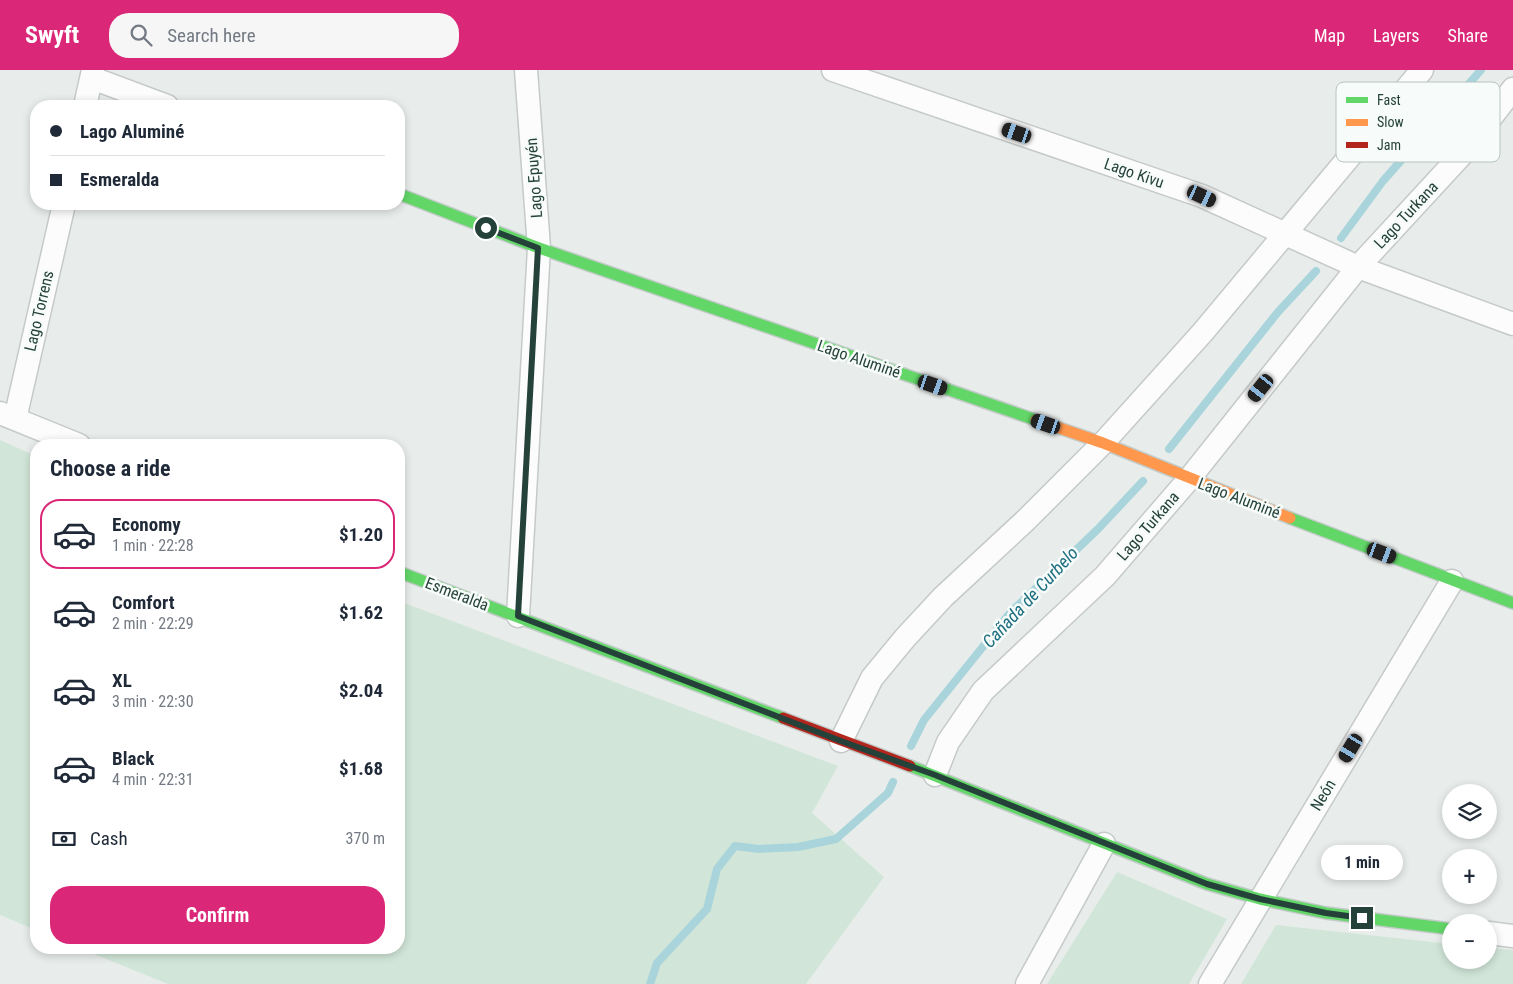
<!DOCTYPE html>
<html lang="en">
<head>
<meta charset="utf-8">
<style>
  body { margin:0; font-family:"Roboto Condensed",sans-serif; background:#f6f6f7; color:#1f2937; height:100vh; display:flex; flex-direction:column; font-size:19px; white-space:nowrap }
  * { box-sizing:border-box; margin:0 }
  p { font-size:16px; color:#747a83 }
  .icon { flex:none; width:28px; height:28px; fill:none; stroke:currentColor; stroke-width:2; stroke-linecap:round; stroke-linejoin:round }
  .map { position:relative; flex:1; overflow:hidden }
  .sheet { position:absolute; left:30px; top:369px; width:375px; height:515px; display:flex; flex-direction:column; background:#fff; border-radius:20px; box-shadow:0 2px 8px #0003 }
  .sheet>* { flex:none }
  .guide { position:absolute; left:30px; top:30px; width:375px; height:110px; border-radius:20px; box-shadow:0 2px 8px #0003; display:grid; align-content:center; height:110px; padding:0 20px; background:#fff }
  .buttons { position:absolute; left:1442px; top:714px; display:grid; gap:10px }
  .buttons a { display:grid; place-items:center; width:55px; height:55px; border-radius:50%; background:#fff; box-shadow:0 2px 8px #0003; font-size:25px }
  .end { position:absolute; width:22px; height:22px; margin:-11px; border:6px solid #24423a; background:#fff; box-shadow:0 0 0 2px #fff }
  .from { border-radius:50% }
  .bubble { position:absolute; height:35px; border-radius:18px; background:#fff; box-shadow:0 2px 8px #0003; font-size:16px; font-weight:700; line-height:35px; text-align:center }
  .car { position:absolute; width:15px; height:30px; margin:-15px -8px; border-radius:6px; box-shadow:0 0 4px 1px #0007; background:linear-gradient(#222 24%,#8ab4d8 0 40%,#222 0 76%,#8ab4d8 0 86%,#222 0) }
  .guide b { display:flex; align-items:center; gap:18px; height:48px; font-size:19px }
  .guide b+b { border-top:1px solid #e0e1e3 }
  .guide i { width:12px; height:12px; background:#1f2937 }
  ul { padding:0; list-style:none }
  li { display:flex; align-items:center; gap:15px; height:70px; margin:0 10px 8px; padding:0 10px; border:2px solid transparent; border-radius:20px }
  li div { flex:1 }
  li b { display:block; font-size:19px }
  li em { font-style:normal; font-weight:700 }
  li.current { border-color:#db2777 }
  li>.icon { width:45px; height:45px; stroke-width:1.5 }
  h2 { padding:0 20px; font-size:22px; line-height:60px }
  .pay { display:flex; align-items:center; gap:12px; height:55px; padding:0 20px; font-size:19px }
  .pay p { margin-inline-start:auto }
  .cta { display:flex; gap:10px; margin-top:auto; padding:10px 20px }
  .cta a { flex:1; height:58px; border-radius:20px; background:#db2777; color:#fff; font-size:20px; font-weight:700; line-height:58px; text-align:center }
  header { display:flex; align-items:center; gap:30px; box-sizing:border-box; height:70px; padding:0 25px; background:#db2777; color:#fff }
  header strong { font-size:24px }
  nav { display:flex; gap:28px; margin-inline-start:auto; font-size:18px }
  .search { width:350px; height:45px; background:#f6f6f7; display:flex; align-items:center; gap:12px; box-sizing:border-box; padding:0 18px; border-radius:20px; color:#747a83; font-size:19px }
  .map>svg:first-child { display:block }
  .green { fill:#d1e6d8 }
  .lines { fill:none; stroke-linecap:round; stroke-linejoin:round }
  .stream { stroke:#a9d4db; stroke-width:8 }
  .street-casing { stroke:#c5cac8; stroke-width:25 }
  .fast-casing { stroke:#c3cbc8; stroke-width:14 }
  .slow-casing { stroke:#c3cbc8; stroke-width:14 }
  .jam-casing { stroke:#c3cbc8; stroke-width:14 }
  .street { stroke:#fcfcfc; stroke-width:22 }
  .fast { stroke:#63d668; stroke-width:11 }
  .slow { stroke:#ff974d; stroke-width:11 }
  .jam { stroke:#b3261e; stroke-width:11 }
  .route { stroke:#24423a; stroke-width:6 }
  .labels { text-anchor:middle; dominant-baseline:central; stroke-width:5; stroke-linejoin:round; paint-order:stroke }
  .street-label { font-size:16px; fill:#24423a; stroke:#f7fbf9 }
  .water-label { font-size:18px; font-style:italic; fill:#1c6f80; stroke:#f7fbf9 }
  .key { fill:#f7fbf9; stroke:#b8c4c0; stroke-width:1 }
  .key-label { font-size:14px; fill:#24423a }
</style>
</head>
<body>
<header>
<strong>Swyft</strong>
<div class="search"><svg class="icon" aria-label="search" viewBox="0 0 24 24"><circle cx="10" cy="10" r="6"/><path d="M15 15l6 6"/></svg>Search here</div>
<nav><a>Map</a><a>Layers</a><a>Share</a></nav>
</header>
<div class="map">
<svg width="1513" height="914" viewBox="0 0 1513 914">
  <rect width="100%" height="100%" fill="#e8edeb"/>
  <path class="green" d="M0 370 36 386V860L0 845Z
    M399 531 838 696 812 743 884 807 806 914H168L79 878H399Z
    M1117 802 1227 849 1189 914H1047Z
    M1276 855 1451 874V890H1489V878L1513 880V914H1241Z"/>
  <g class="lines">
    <path class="stream" d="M1341 168 1383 111 1481 0
      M1169 379 1278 242 1316 201
      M911 676 924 650 1010 543 1098 459 1143 411
      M650 914 657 893 707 839 717 799 735 776 759 779 798 777 836 769 888 723 893 712"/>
    <g class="street-casing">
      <path id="street" d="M833 0 1202 126 1358 197 1513 254
        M92 8 167 36
        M85 36 93 0
        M0 343 79 375
        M15 349 64 134
        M518 546 539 178 526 0
        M841 671 872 608 905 568 943 527 1026 450 1103 373 1203 262 1422 0
        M935 705 948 672 983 621 1105 506 1189 409 1358 197 1465 81 1513 19
        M1489 863 1513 866
        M1027 914 1104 774
        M1210 914 1452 511"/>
    </g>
    <g class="fast-casing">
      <path id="fast" d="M399 124 539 178 1036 350
        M1290 448 1513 533
        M399 502 783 648
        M910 696 1207 814 1260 829 1326 843 1451 859"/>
    </g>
    <g class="slow-casing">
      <path id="slow" d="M1036 350 1103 373 1290 448"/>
    </g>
    <g class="jam-casing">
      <path id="jam" d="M783 648 910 696"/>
    </g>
    <use href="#street" class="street"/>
    <use href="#fast" class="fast"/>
    <use href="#slow" class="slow"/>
    <use href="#jam" class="jam"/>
  </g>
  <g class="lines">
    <path class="route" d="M486 158 538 178 518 546 841 671 935 705 1207 814 1260 829 1326 843 1362 848"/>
  </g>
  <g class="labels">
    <g class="street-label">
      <text transform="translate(1134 103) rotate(19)">Lago Kivu</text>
      <text transform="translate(534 108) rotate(-94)">Lago Epuyén</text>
      <text transform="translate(1406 145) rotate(-47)">Lago Turkana</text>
      <text transform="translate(39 241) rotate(-77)">Lago Torrens</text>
      <text transform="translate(859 289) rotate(19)">Lago Aluminé</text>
      <text transform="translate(1239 428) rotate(21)">Lago Aluminé</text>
      <text transform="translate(1148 456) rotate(-49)">Lago Turkana</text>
      <text transform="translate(457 524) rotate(21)">Esmeralda</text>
      <text transform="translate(1323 725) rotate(-59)">Neón</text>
    </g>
    <g class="water-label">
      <text transform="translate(1030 527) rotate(-47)">Cañada de Curbelo</text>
    </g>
  </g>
  <rect x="1336" y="12" width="164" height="80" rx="8" class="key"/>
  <rect x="1346" y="27" width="22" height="6" fill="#63d668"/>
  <rect x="1346" y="49" width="22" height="7" fill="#ff974d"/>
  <rect x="1346" y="72" width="22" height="6" fill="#b3261e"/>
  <g class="key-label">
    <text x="1377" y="35">Fast</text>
    <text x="1377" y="57">Slow</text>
    <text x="1377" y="80">Jam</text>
  </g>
</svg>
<div class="buttons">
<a><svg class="icon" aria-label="layers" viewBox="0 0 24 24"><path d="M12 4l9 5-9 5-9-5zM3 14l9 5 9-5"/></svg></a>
<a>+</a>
<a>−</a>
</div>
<i class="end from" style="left:486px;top:158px"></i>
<i class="end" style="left:1362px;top:848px"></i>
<div class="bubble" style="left:1321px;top:775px;width:82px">1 min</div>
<i class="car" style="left:1017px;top:63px;rotate:289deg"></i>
<i class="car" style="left:1202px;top:126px;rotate:115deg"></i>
<i class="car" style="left:933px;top:315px;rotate:109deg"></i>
<i class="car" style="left:1261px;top:318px;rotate:219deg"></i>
<i class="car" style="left:1046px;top:354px;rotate:289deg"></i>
<i class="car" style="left:1382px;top:483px;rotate:111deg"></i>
<i class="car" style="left:1351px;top:678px;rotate:211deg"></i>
<div class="guide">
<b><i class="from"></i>Lago Aluminé</b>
<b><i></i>Esmeralda</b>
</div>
<section class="sheet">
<h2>Choose a ride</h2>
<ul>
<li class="current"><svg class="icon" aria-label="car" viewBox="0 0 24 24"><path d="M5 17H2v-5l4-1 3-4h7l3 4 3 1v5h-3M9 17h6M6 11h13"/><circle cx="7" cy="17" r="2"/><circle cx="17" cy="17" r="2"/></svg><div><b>Economy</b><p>1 min · 22:28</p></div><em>$1.20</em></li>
<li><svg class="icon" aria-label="car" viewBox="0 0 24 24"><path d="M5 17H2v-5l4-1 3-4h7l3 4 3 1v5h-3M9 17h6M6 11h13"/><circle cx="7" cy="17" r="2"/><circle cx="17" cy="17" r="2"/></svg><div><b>Comfort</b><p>2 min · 22:29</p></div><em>$1.62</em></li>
<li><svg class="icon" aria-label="car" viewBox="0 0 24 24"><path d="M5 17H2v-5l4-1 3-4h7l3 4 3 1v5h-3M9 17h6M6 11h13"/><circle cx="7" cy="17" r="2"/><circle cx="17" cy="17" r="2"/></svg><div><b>XL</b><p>3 min · 22:30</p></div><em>$2.04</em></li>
<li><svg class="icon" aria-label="car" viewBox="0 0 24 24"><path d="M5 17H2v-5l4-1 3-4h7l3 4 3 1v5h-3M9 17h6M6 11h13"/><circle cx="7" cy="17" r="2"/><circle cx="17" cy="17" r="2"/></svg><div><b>Black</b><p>4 min · 22:31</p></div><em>$1.68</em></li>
</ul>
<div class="pay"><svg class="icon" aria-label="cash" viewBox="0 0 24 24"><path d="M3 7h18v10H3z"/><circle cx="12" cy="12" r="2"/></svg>Cash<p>370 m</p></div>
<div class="cta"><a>Confirm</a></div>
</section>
</div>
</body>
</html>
